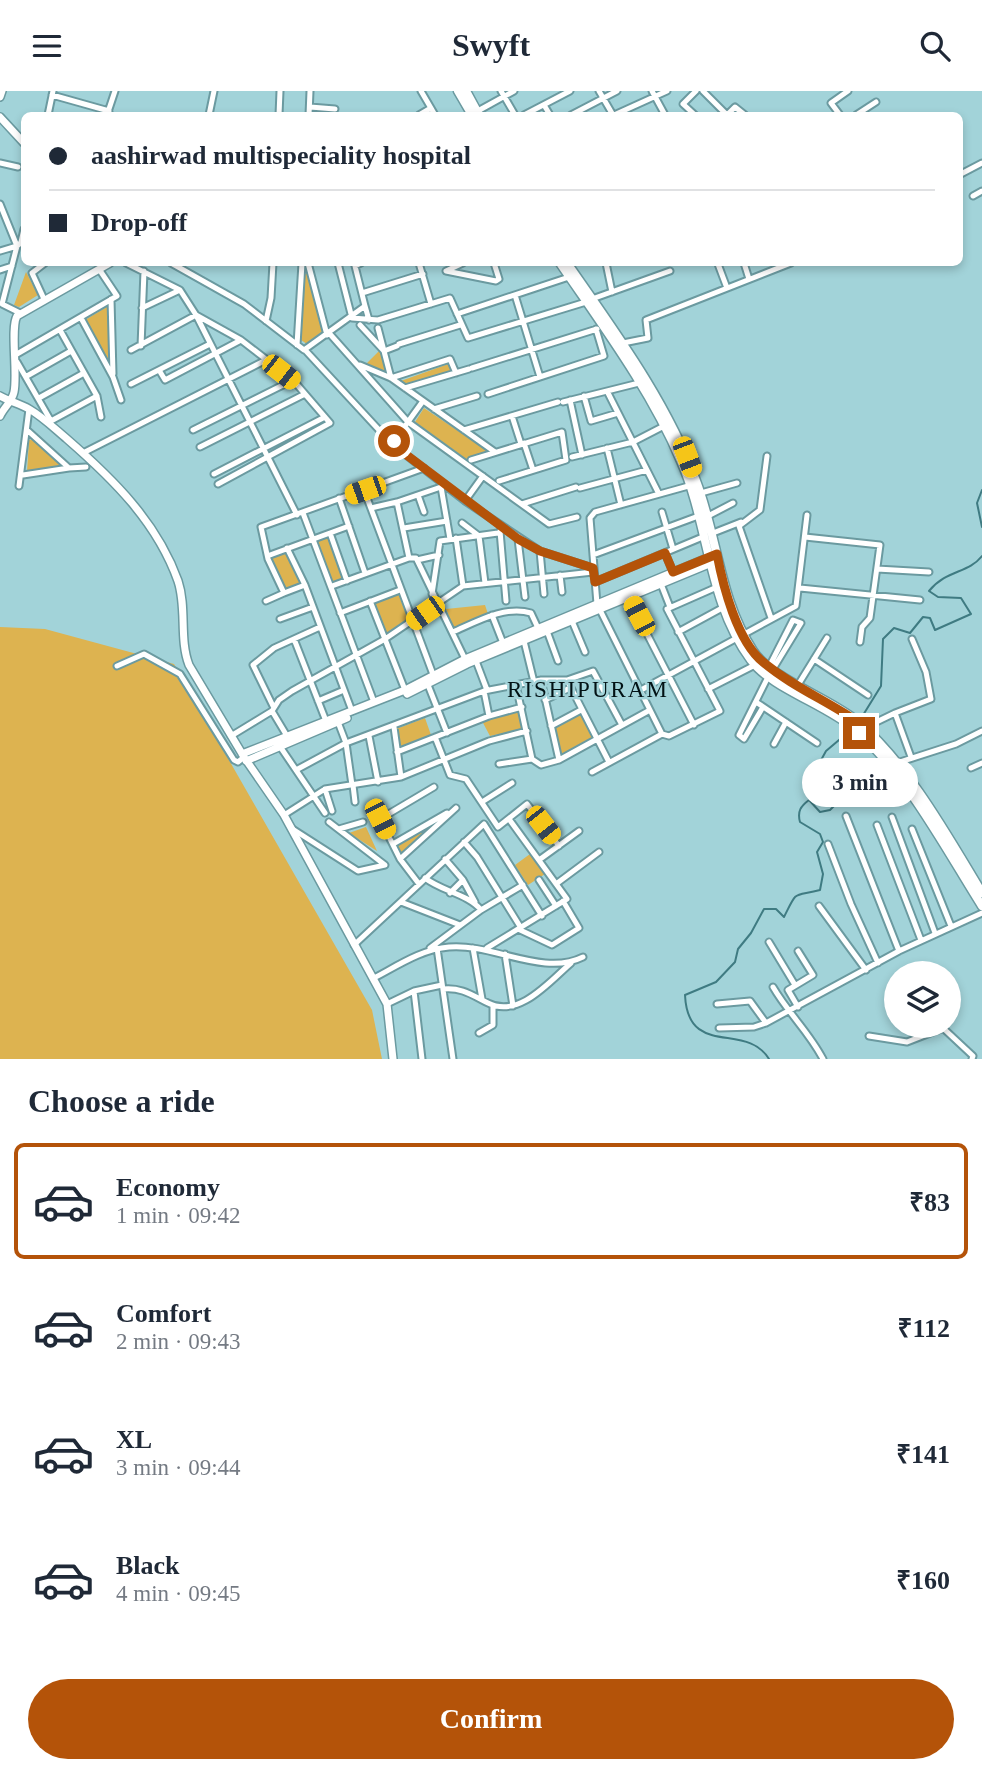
<!DOCTYPE html>
<html lang="en">
<head>
<meta charset="utf-8">
<style>
  body { margin:0; font-family:"Times New Roman",serif; background:#f2f2f3; color:#1f2937; height:100vh; display:flex; flex-direction:column; font-size:26px; white-space:nowrap }
  * { box-sizing:border-box; margin:0 }
  p { font-size:23px; color:#747a83 }
  .icon { flex:none; width:38px; height:38px; fill:none; stroke:currentColor; stroke-width:2; stroke-linecap:round; stroke-linejoin:round }
  .map { position:relative; height:968px; overflow:hidden }
  .details { display:flex; flex-direction:column; background:#fff; flex:1 }
  .details>* { flex:none }
  .hud { position:absolute; left:21px; top:21px; width:942px; height:154px; border-radius:10px; box-shadow:0 4px 10px #0003; display:grid; align-content:center; height:154px; padding:0 28px; background:#fff }
  .buttons { position:absolute; left:884px; top:870px; display:grid; gap:14px }
  .buttons a { display:grid; place-items:center; width:77px; height:77px; border-radius:50%; background:#fff; box-shadow:0 4px 10px #0003; font-size:35px }
  .end { position:absolute; width:32px; height:32px; margin:-16px; border:9px solid #b45309; background:#fff; box-shadow:0 0 0 4px #fff }
  .from { border-radius:50% }
  .bubble { position:absolute; height:49px; border-radius:24px; background:#fff; box-shadow:0 4px 10px #0003; font-size:23px; font-weight:700; line-height:49px; text-align:center }
  .car { position:absolute; width:21px; height:42px; margin:-21px -10px; border-radius:9px; box-shadow:0 0 5px 2px #0007; background:linear-gradient(#f5c518 24%,#345 0 40%,#f5c518 0 76%,#345 0 86%,#f5c518 0) }
  .hud b { display:flex; align-items:center; gap:24px; height:66px; font-size:26px }
  .hud b+b { border-top:2px solid #e0e1e3 }
  .hud i { width:18px; height:18px; background:#1f2937 }
  ul { padding:0; list-style:none }
  li { display:flex; align-items:center; gap:21px; height:116px; margin:0 14px 10px; padding:0 14px; border:4px solid transparent; border-radius:10px }
  li div { flex:1 }
  li b { display:block; font-size:26px }
  li em { font-style:normal; font-weight:700 }
  li.active { border-color:#b45309 }
  li>.icon { width:63px; height:63px; stroke-width:1.5 }
  h2 { padding:0 28px; font-size:32px; line-height:84px }
  .action { display:flex; gap:14px; margin-top:auto; padding:14px 28px }
  .action a { flex:1; height:80px; border-radius:42px; background:#b45309; color:#fff; font-size:28px; font-weight:700; line-height:80px; text-align:center }
  header { display:flex; justify-content:space-between; align-items:center; height:91px; padding:0 28px; background:#fff; font-size:32px; font-weight:700 }
  .map>svg:first-child { display:block }
  .green { fill:#ddb350 }
  .lines { fill:none; stroke-linecap:round; stroke-linejoin:round }
  .stream { stroke:#3f7b82; stroke-width:2 }
  .minor-casing { stroke:#6b9aa0; stroke-width:9 }
  .tertiary-casing { stroke:#6b9aa0; stroke-width:10 }
  .secondary-casing { stroke:#6b9aa0; stroke-width:11 }
  .minor { stroke:#fff; stroke-width:5 }
  .tertiary { stroke:#fff; stroke-width:7 }
  .secondary { stroke:#fff; stroke-width:8 }
  .route { stroke:#b45309; stroke-width:9 }
  .labels { text-anchor:middle; dominant-baseline:central; stroke-width:5; stroke-linejoin:round; paint-order:stroke }
  .neighbourhood-label { font-size:23px; letter-spacing:2px; fill:#021215; stroke:#a2d3d9 }
</style>
</head>
<body>
<header><svg class="icon" aria-label="menu" viewBox="0 0 24 24"><path d="M4 6h16M4 12h16M4 18h16"/></svg>Swyft<svg class="icon" aria-label="search" viewBox="0 0 24 24"><circle cx="10" cy="10" r="6"/><path d="M15 15l6 6"/></svg></header>
<div class="map">
<svg width="982" height="968" viewBox="0 0 982 968">
  <rect width="100%" height="100%" fill="#a2d3d9"/>
  <path class="green" d="M26 181 38 204 19 216 14 214Z
    M309 182 325 238 307 253 301 249 304 183Z
    M110 214 109 271 85 229Z
    M379 260 385 266 389 285 376 276 364 275Z
    M451 272 454 284 408 299 398 291Z
    M424 317 488 360 487 362 466 368 415 331Z
    M34 348 63 374 62 376 27 381 29 349Z
    M328 447 344 487 333 491 317 450Z
    M287 460 302 492 284 498 270 467Z
    M398 502 409 530 386 544 374 512Z
    M485 514 488 523 454 538 446 518Z
    M0 536 45 538 174 573 372 919 382 968H0Z
    M519 619 523 638 490 645 482 630Z
    M581 623 593 646 560 664 554 638Z
    M425 627 431 644 400 657 396 638Z
    M431 733 434 737 402 765 396 754Z
    M366 736 377 760 349 742Z
    M530 763 545 783 528 794 515 774Z"/>
  <g class="lines">
    <path class="stream" d="M982 399 977 412 982 436
      M860 629 881 595 883 548 894 537 910 542 923 526 930 527 935 539 971 523 961 507 938 506 929 500C947 478 968 483 982 465
      M769 968C746 930 688 968 685 904L716 891 735 871 738 858 751 842 764 818H776L784 826C798 798 792 806 820 799L823 783 817 761 823 751 820 743 800 731C797 720 801 715 809 709L820 721 830 719 838 711 816 694 814 682 826 660 852 638"/>
    <g class="minor-casing">
      <path id="minor" d="M421 0 435 24
        M501 0 515 24
        M599 0 613 24
        M652 0 665 24
        M703 0 727 24
        M52 4 109 20
        M544 14 550 24
        M310 16 335 18
        M476 21 514 0
        M48 24 53 0
        M107 24 115 0
        M209 24 214 0
        M279 24 280 0
        M309 24 310 0
        M419 24 431 17
        M524 24 570 0
        M571 24 617 0
        M614 24 667 0
        M695 24 683 13 696 0
        M727 24 735 16 745 24
        M840 24 831 12 848 0
        M856 24 876 11
        M0 72 18 76
        M959 84 982 72
        M973 105 982 100
        M0 113 17 155 2 213 20 222
        M21 151 24 138
        M0 160 17 155 24 149
        M126 172 180 199 196 224 241 249 293 289 330 332 218 393
        M171 172 244 213 304 259 365 215 369 229
        M308 172 327 244
        M338 172 352 227
        M361 172 355 175 365 215
        M419 172 431 213
        M463 172 446 180 496 190 499 188 494 172
        M606 172 612 201
        M744 172 749 188
        M718 173 727 197
        M0 179 12 175
        M362 202 423 183
        M515 204 540 286
        M44 208 32 182 45 172
        M111 208 113 283
        M592 208 670 180
        M142 217 180 199
        M457 223 569 186
        M81 227 113 286 121 309
        M352 227 378 229 450 207 468 247 586 211
        M266 230 271 207 273 172
        M360 234 384 260 397 255
        M378 237 391 287 450 268 456 282
        M60 239 97 305 101 326
        M329 242 408 331 549 433 577 426
        M623 252 648 247 646 229 791 172
        M399 253 460 234
        M297 254 302 172
        M141 255 144 180
        M131 259 196 224 297 424
        M306 260 392 353 465 410 540 460 593 477
        M17 263 117 205 99 178
        M17 271 51 330 97 305
        M360 274 391 287 495 361
        M472 277 597 238
        M159 279 165 289 241 249
        M27 285 71 260
        M131 293 210 253
        M405 297 469 278
        M607 300 659 403
        M488 303 604 265 596 238
        M584 305 591 330 618 322
        M39 307 84 282
        M570 309 582 364
        M563 311 639 292
        M434 318 477 305
        M512 325 521 353
        M193 339 293 289
        M464 339 558 311
        M524 352 533 379
        M392 353 423 310
        M200 356 305 303
        M607 357 621 414
        M83 362 266 269
        M767 365 760 419 739 435 771 527
        M572 366 633 351 664 335
        M471 369 562 341 566 369 499 390
        M69 377 86 376
        M214 383 325 326
        M23 384 69 377 27 339
        M19 395 29 318
        M441 396 450 448
        M580 397 647 379
        M364 399 434 586
        M701 402 737 392
        M418 404 424 421
        M339 407 365 482
        M465 410 483 385
        M522 413 576 396
        M371 417 397 411
        M662 421 673 458
        M303 422 374 611
        M708 425 733 412
        M462 432 479 445 485 492
        M404 437 447 430
        M500 440 506 510
        M330 442 347 490
        M713 442 741 431
        M805 446 880 454 870 527 862 536 860 551
        M456 447 463 495
        M518 448 525 506
        M287 457 305 494 352 620
        M540 460 544 503
        M665 462 673 481
        M270 464 349 435
        M593 464 701 424
        M409 467 397 411 441 396
        M417 469 439 464
        M877 478 929 481
        M560 484 562 501
        M595 491 705 445
        M661 493 670 516
        M305 494 284 502 268 468 261 436 424 377
        M332 495 409 467H416L466 570
        M800 497 920 509
        M432 503 440 450 498 442
        M628 506 694 634
        M266 510 284 502
        M370 510 405 599
        M340 522 400 499
        M492 524 503 552
        M280 528 313 516
        M572 530 585 561
        M547 540 558 570
        M453 541C476 531 505 514 531 522L538 537
        M678 541 724 516
        M294 548 326 630
        M524 550 534 591
        M814 568 868 604
        M476 570 487 599
        M117 575 144 563 180 583 234 669 238 671 244 666
        M769 576 793 529 801 532 773 578
        M541 589 559 669
        M567 589 609 671
        M428 594 447 642
        M516 594 532 668
        M798 594 827 547
        M708 598 755 574
        M641 599 796 515 807 424
        M484 600 489 625
        M545 609 570 597
        M318 610 344 599
        M756 611 817 652
        M273 615 253 574 274 557 320 536
        M272 620 279 609 292 600 385 548 463 495 593 481
        M338 631 346 652 352 694
        M551 635 581 619
        M394 636 401 686
        M864 637 895 622
        M662 643 597 513 590 427 595 421 692 394
        M231 645 272 620 287 645
        M369 645 378 691
        M435 646 450 684 466 688 498 736 527 713 559 755
        M744 648 739 644 769 584
        M744 648 763 616
        M774 653 786 631
        M279 654 325 722
        M397 661 489 625 522 616
        M911 666 895 622 931 608 926 581 912 548
        M499 673 532 668 541 674 559 669 650 619
        M894 673 956 653 982 640
        M971 677 982 672
        M296 679 346 652 484 600 541 589H567L593 580 622 634
        M592 681 662 643 669 645 720 620 667 518 717 496
        M353 694 355 711
        M325 698 332 720
        M482 711 512 692
        M284 724 325 698 401 686 489 650 527 640
        M846 725 899 860
        M892 726 935 842
        M877 734 921 849
        M291 737 358 780 385 774 329 731
        M339 738 363 731
        M912 738 951 835
        M464 751 477 766 521 837
        M393 753 447 722
        M828 753 851 813 878 872
        M400 768 456 717
        M445 768 463 789 475 811
        M539 769 579 740
        M425 787C441 800 468 803 481 819
        M539 789 556 815
        M419 793 400 768 380 728 434 696
        M556 793 599 761
        M450 802 463 789
        M401 811 460 834
        M819 815 866 879
        M518 838 552 854 579 837 563 810
        M769 851 795 894
        M354 854 484 733 542 825
        M430 857 481 819 523 794
        M437 857 453 968
        M473 857 482 908
        M487 857 567 808 509 728
        M505 863 513 915
        M374 887C397 875 422 858 449 856 492 852 543 886 583 866
        M773 896C788 922 809 941 823 968
        M443 898C461 896 472 904 488 912 519 928 550 890 571 872
        M414 900 422 968
        M387 913 414 900 442 894
        M717 913 750 910 766 932
        M798 916 788 899 813 884 798 860
        M719 937 754 936 766 932 899 860 982 822
        M479 942 493 934V914
        M869 945 907 951 943 937 973 965 972 968"/>
    </g>
    <g class="tertiary-casing">
      <path id="tertiary" d="M0 6 2 0
        M0 26 24 52
        M0 305C9 310 20 313 29 318 43 326 55 338 67 348 113 388 157 431 178 490 187 517 179 548 189 574L244 666 284 724 387 913 393 968
        M0 325C4 316 12 311 14 301 18 282 10 237 17 225L110 172
        M407 603 467 573 714 471
        M242 663 405 599 465 568 712 465
        M246 670 347 627"/>
    </g>
    <g class="secondary-casing">
      <path id="secondary" d="M458 0 472 24
        M466 0 479 24
        M560 172C603 235 651 299 681 370 709 433 708 512 751 569 771 597 828 614 856 639 907 684 946 758 982 815
        M567 172C615 241 667 311 696 390 718 447 719 508 753 560 771 588 831 608 858 631 909 675 948 746 982 802"/>
    </g>
    <use href="#minor" class="minor"/>
    <use href="#tertiary" class="tertiary"/>
    <use href="#secondary" class="secondary"/>
  </g>
  <g class="lines">
    <path class="route" d="M394 350 392 353 518 448 540 460 593 477 595 491 665 462 673 481 717 463C723 495 737 550 763 571 790 594 825 609 855 629L864 637 859 642"/>
  </g>
  <g class="labels">
    <g class="neighbourhood-label">
      <text x="588" y="598">RISHIPURAM</text>
    </g>
  </g>
</svg>
<div class="buttons">
<a><svg class="icon" aria-label="layers" viewBox="0 0 24 24"><path d="M12 4l9 5-9 5-9-5zM3 14l9 5 9-5"/></svg></a>
</div>
<i class="end from" style="left:394px;top:350px"></i>
<i class="end" style="left:859px;top:642px"></i>
<div class="bubble" style="left:802px;top:667px;width:116px">3 min</div>
<i class="car" style="left:281px;top:281px;rotate:128deg"></i>
<i class="car" style="left:687px;top:366px;rotate:159deg"></i>
<i class="car" style="left:365px;top:399px;rotate:251deg"></i>
<i class="car" style="left:425px;top:522px;rotate:235deg"></i>
<i class="car" style="left:639px;top:525px;rotate:332deg"></i>
<i class="car" style="left:380px;top:728px;rotate:153deg"></i>
<i class="car" style="left:543px;top:734px;rotate:142deg"></i>
<div class="hud">
<b><i class="from"></i>aashirwad multispeciality hospital</b>
<b><i></i>Drop-off</b>
</div>
</div>
<section class="details">
<h2>Choose a ride</h2>
<ul>
<li class="active"><svg class="icon" aria-label="car" viewBox="0 0 24 24"><path d="M5 17H2v-5l4-1 3-4h7l3 4 3 1v5h-3M9 17h6M6 11h13"/><circle cx="7" cy="17" r="2"/><circle cx="17" cy="17" r="2"/></svg><div><b>Economy</b><p>1 min · 09:42</p></div><em>₹83</em></li>
<li><svg class="icon" aria-label="car" viewBox="0 0 24 24"><path d="M5 17H2v-5l4-1 3-4h7l3 4 3 1v5h-3M9 17h6M6 11h13"/><circle cx="7" cy="17" r="2"/><circle cx="17" cy="17" r="2"/></svg><div><b>Comfort</b><p>2 min · 09:43</p></div><em>₹112</em></li>
<li><svg class="icon" aria-label="car" viewBox="0 0 24 24"><path d="M5 17H2v-5l4-1 3-4h7l3 4 3 1v5h-3M9 17h6M6 11h13"/><circle cx="7" cy="17" r="2"/><circle cx="17" cy="17" r="2"/></svg><div><b>XL</b><p>3 min · 09:44</p></div><em>₹141</em></li>
<li><svg class="icon" aria-label="car" viewBox="0 0 24 24"><path d="M5 17H2v-5l4-1 3-4h7l3 4 3 1v5h-3M9 17h6M6 11h13"/><circle cx="7" cy="17" r="2"/><circle cx="17" cy="17" r="2"/></svg><div><b>Black</b><p>4 min · 09:45</p></div><em>₹160</em></li>
</ul>
<div class="action"><a>Confirm</a></div>
</section>
</body>
</html>
